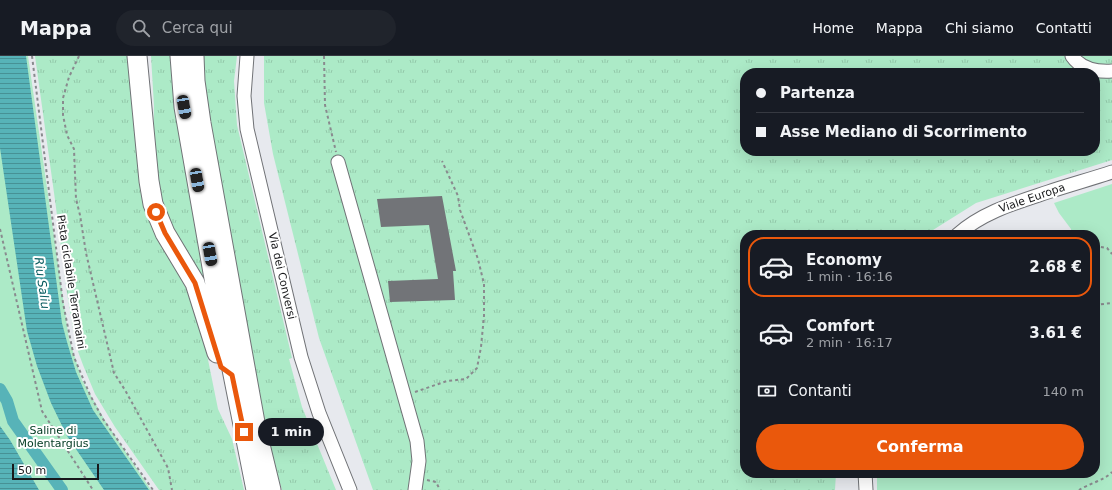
<!DOCTYPE html>
<html lang="it">
<head>
<meta charset="utf-8">
<style>
  body { margin:0; font-family:"DejaVu Sans",sans-serif; background:#20242c; color:#f1f3f6; height:100vh; display:flex; flex-direction:column; font-size:15px; white-space:nowrap }
  * { box-sizing:border-box; margin:0 }
  p { font-size:13px; color:#9ea1a6 }
  .icon { flex:none; width:22px; height:22px; fill:none; stroke:currentColor; stroke-width:2; stroke-linecap:round; stroke-linejoin:round }
  .map { position:relative; flex:1; overflow:hidden }
  .panel { position:absolute; left:740px; top:174px; width:360px; height:248px; display:flex; flex-direction:column; background:#171b24; border-radius:16px; box-shadow:0 4px 16px #0002 }
  .panel>* { flex:none }
  .top-card { position:absolute; left:740px; top:12px; width:360px; height:88px; border-radius:16px; box-shadow:0 4px 16px #0002; display:grid; align-content:center; height:88px; padding:0 16px; background:#171b24 }
  .scale { position:absolute; left:12px; bottom:10px; width:87px; box-sizing:border-box; padding-left:4px; border:2px solid #18191b; border-top:0; font-size:11px; line-height:14px; white-space:nowrap; color:#18191b; -webkit-text-stroke:3px #fff; paint-order:stroke }
  .end { position:absolute; width:18px; height:18px; margin:-9px; border:5px solid #ea580c; background:#fff; box-shadow:0 0 0 2px #fff }
  .from { border-radius:50% }
  .bubble { position:absolute; height:28px; border-radius:14px; background:#171b24; box-shadow:0 4px 16px #0002; font-size:13px; font-weight:700; line-height:28px; text-align:center }
  .car { position:absolute; width:12px; height:24px; margin:-12px -6px; border-radius:5px; box-shadow:0 0 3px 1px #0007; background:linear-gradient(#222 24%,#8ab4d8 0 40%,#222 0 76%,#8ab4d8 0 86%,#222 0) }
  .top-card b { display:flex; align-items:center; gap:14px; height:38px; font-size:15px }
  .top-card b+b { border-top:1px solid #363941 }
  .top-card i { width:10px; height:10px; background:#f1f3f6 }
  ul { padding:7px 0 0; list-style:none }
  li { display:flex; align-items:center; gap:12px; height:60px; margin:0 8px 6px; padding:0 8px; border:2px solid transparent; border-radius:16px }
  li div { flex:1 }
  li b { display:block; font-size:15px }
  li em { font-style:normal; font-weight:700 }
  li.on { border-color:#ea580c }
  li>.icon { width:36px; height:36px; stroke-width:1.5 }
  .pay { display:flex; align-items:center; gap:10px; height:44px; padding:0 16px; font-size:15px }
  .pay p { margin-inline-start:auto }
  .primary-button { display:flex; gap:8px; margin-top:auto; padding:8px 16px }
  .primary-button a { flex:1; height:46px; border-radius:24px; background:#ea580c; color:#fff; font-size:16px; font-weight:700; line-height:46px; text-align:center }
  header { display:flex; align-items:center; gap:24px; box-sizing:border-box; height:56px; padding:0 20px; background:#171b24; border-bottom:1px solid #363941 }
  header strong { font-size:19px }
  nav { display:flex; gap:22px; margin-inline-start:auto; font-size:14px }
  .search { width:280px; height:36px; background:#20242c; display:flex; align-items:center; gap:10px; box-sizing:border-box; padding:0 14px; border-radius:22px; color:#9ea1a6; font-size:15px }
  .map>svg:first-child { display:block }
  .grass { fill:url(#grass-tufts); fill-rule:evenodd }
  .park { fill:#aceac7 }
  .water { fill:url(#water-rules) }
  .lines { fill:none; stroke-linecap:round; stroke-linejoin:round }
  .canal { stroke:#57b3b8; stroke-width:12 }
  .building { fill:#727478 }
  .minor-casing { stroke:#707276; stroke-width:15 }
  .highway-casing { stroke:#707276; stroke-width:21 }
  .path { stroke:#898a8e; stroke-width:2; stroke-dasharray:3 3; stroke-linecap:butt }
  .minor { stroke:#fff; stroke-width:13 }
  .highway { stroke:#fff; stroke-width:19 }
  .route { stroke:#ea580c; stroke-width:5 }
  .labels { text-anchor:middle; dominant-baseline:central; stroke-width:4; stroke-linejoin:round; paint-order:stroke }
  .street-label { font-size:11px; fill:#18191b; stroke:#fff }
  .park-label { font-size:11px; fill:#003921; stroke:#fff }
  .water-label { font-size:12px; font-style:italic; fill:#085b5f; stroke:#fff }
</style>
</head>
<body>
<header>
<strong>Mappa</strong>
<div class="search"><svg class="icon" aria-label="search" viewBox="0 0 24 24"><circle cx="10" cy="10" r="6"/><path d="M15 15l6 6"/></svg>Cerca qui</div>
<nav><a>Home</a><a>Mappa</a><a>Chi siamo</a><a>Contatti</a></nav>
</header>
<div class="map">
<svg width="1112" height="434" viewBox="0 0 1112 434">
  <defs>
    <pattern id="grass-tufts" width="24" height="20" patternUnits="userSpaceOnUse"><rect width="24" height="20" fill="#aceac7"/><path d="M3 7l-1-3M5 7V3M7 7l1-3M15 17l-1-3M17 17v-4M19 17l1-3" fill="none" stroke="#93c8aa"/></pattern>
    <pattern id="water-rules" width="6" height="5" patternUnits="userSpaceOnUse"><rect width="6" height="5" fill="#57b3b8"/><path d="M0 2.5h6" fill="none" stroke="#479195"/></pattern>
  </defs>
  <rect width="100%" height="100%" fill="#e7e9ee"/>
  <path class="grass" d="M35 0H129L142 122 184 219 202 274 218 353 232 383 244 434H159L115 371 95 338 83 309 76 290 67 237 55 144Z
    M151 0H173L207 237 163 158 153 101 154 50Z
    M203 0H237L234 25 237 69 292 302 289 303 302 351 336 434H282L271 396 247 273 216 96 206 35Z
    M264 0H1112V104L976 147 933 174 930 179H745V417H836L835 434H373L319 282 273 98 264 47ZM745 17H1095V95H745Z"/>
  <path class="park" d="M0 0H28L66 263 69 283 82 324 107 368 151 434H0Z
    M1112 128V434H877V417H1095V179H1071V173L1059 157 1054 147Z"/>
  <path class="water" d="M0 0H26L62 267 67 286 76 316 93 354 149 434H104L67 380 51 347 37 310 27 275 0 92Z
    M0 370 10 384 39 434H0Z"/>
  <g class="lines">
    <path class="canal" d="M0 333 7 345 13 365 62 434"/>
  </g>
  <path class="building" d="M442 140 456 215H453L455 244 390 246 388 225 438 223 429 169 381 171 377 143Z"/>
  <g class="lines">
    <g class="minor-casing">
      <path id="minor" d="M247 0 244 40 247 73 301 301 319 357 350 434
        M1072 0C1081 13 1097 16 1112 15
        M338 106 417 385 419 405 415 434
        M957 179C983 156 1015 147 1048 136 1069 129 1091 123 1112 116
        M865 417 866 434"/>
    </g>
    <g class="highway-casing">
      <path id="highway" d="M137 0 149 125 153 148 165 177 195 227 217 297
        M180 0 184 51 215 228 256 434
        M194 0 195 25 201 67 256 372 271 434"/>
    </g>
    <path class="path" d="M32 0 63 247 74 301 90 339 103 363 153 434
      M79 0 69 21 63 42V59L67 79 74 93 76 143 80 159 86 197 114 317 125 334 168 412 172 434
      M324 0 325 49 336 96
      M0 173 42 355 93 434
      M1095 190 1107 192 1112 198
      M1095 249 1112 247
      M415 336 447 325 466 323 477 312 481 291 484 260V228L478 203 460 154 458 140 442 105
      M427 424 436 426 440 434
      M1079 434C1088 428 1105 424 1112 416"/>
    <use href="#minor" class="minor"/>
    <use href="#highway" class="highway"/>
  </g>
  <g class="lines">
    <path class="route" d="M156 156 165 177 195 227 221 311 232 319 244 376"/>
  </g>
  <g class="labels">
    <g class="street-label">
      <text transform="translate(1032 142) rotate(-19)">Viale Europa</text>
      <text transform="translate(282 220) rotate(77)">Via dei Conversi</text>
      <text transform="translate(71 226) rotate(81)">Pista ciclabile Terramaini</text>
    </g>
    <g class="park-label">
      <text x="53" y="374">Saline di<tspan x="53" dy="13">Molentargius</tspan></text>
    </g>
    <g class="water-label">
      <text transform="translate(42 227) rotate(82)">Riu Saliu</text>
    </g>
  </g>
</svg>
<div class="scale">50 m</div>
<i class="end from" style="left:156px;top:156px"></i>
<i class="end" style="left:244px;top:376px"></i>
<div class="bubble" style="left:258px;top:362px;width:66px">1 min</div>
<i class="car" style="left:184px;top:51px;rotate:170deg"></i>
<i class="car" style="left:197px;top:124px;rotate:170deg"></i>
<i class="car" style="left:210px;top:198px;rotate:170deg"></i>
<div class="top-card">
<b><i class="from"></i>Partenza</b>
<b><i></i>Asse Mediano di Scorrimento</b>
</div>
<section class="panel">
<ul>
<li class="on"><svg class="icon" aria-label="car" viewBox="0 0 24 24"><path d="M5 17H2v-5l4-1 3-4h7l3 4 3 1v5h-3M9 17h6M6 11h13"/><circle cx="7" cy="17" r="2"/><circle cx="17" cy="17" r="2"/></svg><div><b>Economy</b><p>1 min · 16:16</p></div><em>2.68 €</em></li>
<li><svg class="icon" aria-label="car" viewBox="0 0 24 24"><path d="M5 17H2v-5l4-1 3-4h7l3 4 3 1v5h-3M9 17h6M6 11h13"/><circle cx="7" cy="17" r="2"/><circle cx="17" cy="17" r="2"/></svg><div><b>Comfort</b><p>2 min · 16:17</p></div><em>3.61 €</em></li>
</ul>
<div class="pay"><svg class="icon" aria-label="cash" viewBox="0 0 24 24"><path d="M3 7h18v10H3z"/><circle cx="12" cy="12" r="2"/></svg>Contanti<p>140 m</p></div>
<div class="primary-button"><a>Conferma</a></div>
</section>
</div>
</body>
</html>
